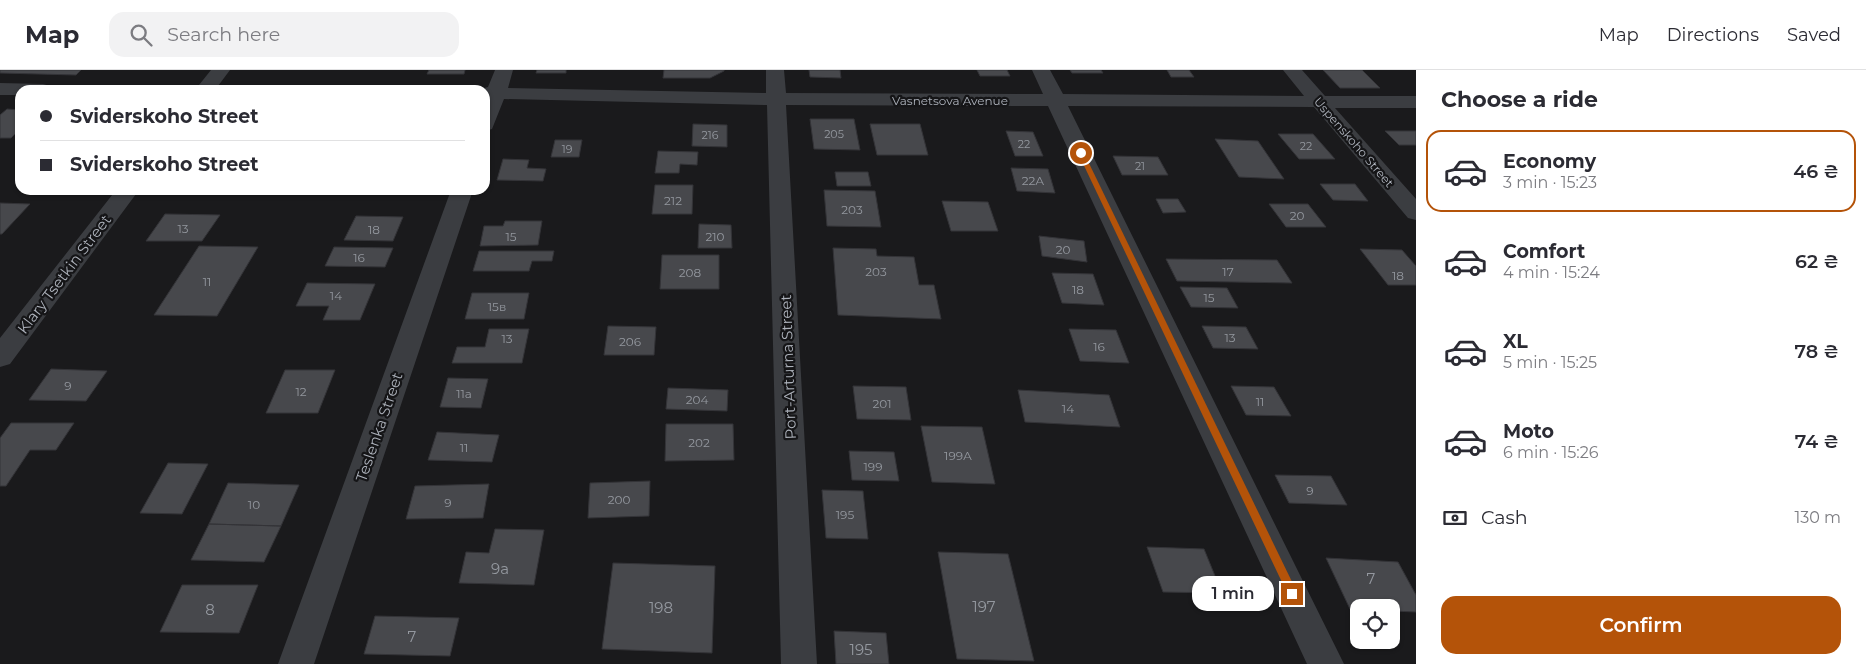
<!DOCTYPE html>
<html lang="en">
<head>
<meta charset="utf-8">
<style>
  body { margin:0; font-family:Montserrat,sans-serif; background:#f2f2f3; color:#2b2b33; height:100vh; display:flex; flex-direction:column; font-size:19px; white-space:nowrap }
  * { box-sizing:border-box; margin:0 }
  p { font-size:16px; color:#7c7c81 }
  .icon { flex:none; width:28px; height:28px; fill:none; stroke:currentColor; stroke-width:2; stroke-linecap:round; stroke-linejoin:round }
  .map { position:relative; flex:1; overflow:hidden }
  .details { display:flex; flex-direction:column; background:#fff; width:450px }
  .details>* { flex:none }
  .guide { position:absolute; left:15px; top:15px; width:475px; height:110px; border-radius:15px; box-shadow:0 1px 4px #0004; display:grid; align-content:center; height:110px; padding:0 25px; background:#fff }
  .controls { position:absolute; left:1350px; top:529px; display:grid; gap:10px }
  .controls a { display:grid; place-items:center; width:50px; height:50px; border-radius:10px; background:#fff; box-shadow:0 1px 4px #0004; font-size:25px }
  .end { position:absolute; width:22px; height:22px; margin:-11px; border:6px solid #b45309; background:#fff; box-shadow:0 0 0 2px #fff }
  .from { border-radius:50% }
  .bubble { position:absolute; height:35px; border-radius:15px; background:#fff; box-shadow:0 1px 4px #0004; font-size:16px; font-weight:600; line-height:35px; text-align:center }
  .guide b { display:flex; align-items:center; gap:18px; height:48px; font-size:19px }
  .guide b+b { border-top:1px solid #e1e1e2 }
  .guide i { width:12px; height:12px; background:#2b2b33 }
  ul { padding:0; list-style:none }
  li { display:flex; align-items:center; gap:15px; height:82px; margin:0 10px 8px; padding:0 15px; border:2px solid transparent; border-radius:15px }
  li div { flex:1 }
  li b { display:block; font-size:19px }
  li em { font-style:normal; font-weight:600 }
  li.active { border-color:#b45309 }
  li>.icon { width:45px; height:45px; stroke-width:1.5 }
  h2 { padding:0 25px; font-size:22px; line-height:60px }
  .pay { display:flex; align-items:center; gap:12px; height:55px; padding:0 25px; font-size:19px }
  .pay p { margin-inline-start:auto }
  .primary-button { display:flex; gap:10px; margin-top:auto; padding:10px 25px }
  .primary-button a { flex:1; height:58px; border-radius:15px; background:#b45309; color:#fff; font-size:20px; font-weight:600; line-height:58px; text-align:center }
  header { display:flex; align-items:center; gap:30px; box-sizing:border-box; height:70px; padding:0 25px; background:#fff; border-bottom:1px solid #e1e1e2 }
  header strong { font-size:24px }
  nav { display:flex; gap:28px; margin-inline-start:auto; font-size:18px }
  .search { width:350px; height:45px; background:#f2f2f3; display:flex; align-items:center; gap:12px; box-sizing:border-box; padding:0 18px; border-radius:15px; color:#7c7c81; font-size:19px }
  main { display:flex; flex:1; min-height:0 }
  .map>svg:first-child { display:block }
  .building { fill:#47484c; stroke:#343438 }
  .lines { fill:none; stroke-linecap:round; stroke-linejoin:round }
  .street { fill:#3b3d41; fill-rule:evenodd }
  .route { fill:#b45309 }
  .labels { text-anchor:middle; dominant-baseline:central; stroke-width:4.5; stroke-linejoin:round; paint-order:stroke }
  .far-number-label { font-size:11px; fill:#94989f }
  .far-street-label { font-size:12px; fill:#adb2bb; stroke:#151517 }
  .number-label { font-size:12px; fill:#94989f }
  .street-label { font-size:15px; fill:#adb2bb; stroke:#151517 }
  .near-number-label { font-size:15px; fill:#94989f }
</style>
</head>
<body>
<header>
<strong>Map</strong>
<div class="search"><svg class="icon" aria-label="search" viewBox="0 0 24 24"><circle cx="10" cy="10" r="6"/><path d="M15 15l6 6"/></svg>Search here</div>
<nav><a>Map</a><a>Directions</a><a>Saved</a></nav>
</header>
<main>
<div class="map">
<svg width="1416" height="594" viewBox="0 0 1416 594">
  <rect width="100%" height="100%" fill="#1a1a1c"/>
  <path class="building" d="M0 0H81L76 5 0 3Z
    M429 0H465L464 4H427Z
    M537 0H566V3H536Z
    M664 0H724V1L710 8H663Z
    M809 0H840L841 8 810 7Z
    M977 0H1007L1010 6H980Z
    M1070 0H1101L1103 3H1072Z
    M1167 0H1189L1194 7H1171Z
    M1323 0H1362L1380 18H1340Z
    M7 39 20 40V59L11 68H0V45Z
    M810 49H854L860 80 814 79Z
    M693 54 727 55V77L692 76Z
    M870 54H920L928 85H877Z
    M1006 61 1033 62 1043 86H1015Z
    M1385 61H1416V75H1399Z
    M1278 64H1313L1335 89H1299Z
    M1215 69 1258 71 1284 109 1239 107Z
    M555 70H582L579 87H551Z
    M658 81 698 82 697 95 680 94 679 103H655Z
    M1113 86 1158 87 1168 105H1122Z
    M503 89 529 90 527 98 546 99 543 111 497 110Z
    M1011 98 1048 99 1055 123 1017 121Z
    M835 102H868L871 116H837Z
    M1320 114H1355L1368 131 1333 130Z
    M655 115H693L692 144H652Z
    M824 120 875 121 881 157 827 156Z
    M1156 129H1178L1186 142 1163 143Z
    M942 131 988 132 998 161H951Z
    M0 133 30 134 2 164H0Z
    M1269 134H1308L1326 157H1286Z
    M165 144 220 145 202 171H146Z
    M356 146 403 147 393 171 344 170Z
    M505 151H542L538 175 480 176 484 156H503Z
    M699 154 731 155 732 178H698Z
    M1039 166 1084 171 1087 192 1042 186Z
    M199 176 258 177 217 246 154 245Z
    M334 177 393 178 385 197 325 196Z
    M833 178 876 179 877 186 914 187 919 215H934L941 249 838 245Z
    M1360 179 1402 180 1416 196V215H1388Z
    M479 181H554L552 191H532L529 201H473Z
    M662 185H719V219H660Z
    M1166 189 1277 190 1292 213 1177 211Z
    M1052 203 1093 204 1104 235 1062 233Z
    M307 213 375 214 360 250H323L329 236H296Z
    M1180 217 1227 218 1238 238 1191 237Z
    M472 223H529L524 249H465Z
    M608 256 656 257 654 285H604Z
    M1202 256 1246 257 1258 279 1213 278Z
    M489 259H529L522 293H452L457 277H485Z
    M1069 259 1116 260 1129 293 1080 291Z
    M51 299 107 301 86 331 29 330Z
    M285 300H335L318 343H266Z
    M448 308 488 309 481 338 440 337Z
    M853 316 906 317 911 350 857 349Z
    M1231 316 1274 317 1291 346 1246 345Z
    M668 318 728 320 727 341 666 339Z
    M1018 320 1109 325 1120 357 1025 352Z
    M11 353H74L56 380H30L6 416H0V368Z
    M666 354H733L734 390 665 391Z
    M921 356 982 357 995 414 932 412Z
    M437 362 499 365 492 392 428 390Z
    M849 381 894 382 899 411 852 410Z
    M168 393 208 394 182 444 140 443Z
    M1275 405 1331 406 1347 435 1289 433Z
    M650 411 649 446 588 448 590 413Z
    M228 413 299 415 281 456 209 454Z
    M489 414 483 448 406 449 415 416Z
    M822 420 863 421 868 469 826 468Z
    M209 454 281 456 264 492 191 490Z
    M495 459 544 460 534 515 459 513 466 482 489 483Z
    M1147 477 1204 479 1222 523 1163 522Z
    M938 482 1008 484 1034 591 957 589Z
    M1326 488 1398 492 1416 525V542L1391 541V538L1350 539Z
    M613 493 715 496 712 583 602 579Z
    M182 515H258L239 563 160 562Z
    M375 546 459 548 450 586 364 584Z
    M834 561 886 563 889 594H836Z"/>
  <g class="lines">
    <path class="street" d="M211 0H230L215 20H195Z
      M495 0H513L508 18 766 23V0H784L786 23 1043 24 1032 0H1050L1063 24 1304 26 1283 0H1302L1325 26H1416V38H1335L1416 129V150L1408 148 1314 37 1068 36 1344 594H1307L1048 36 786 35 817 594H781L767 35 504 29 492 59 485 61V20H477L488 17Z
      M0 13 43 14 50 16 53 20H20V25H0Z
      M116 120H139L10 294 0 297V268Z
      M451 120H473L314 594H278Z"/>
  </g>
  <path class="route" d="M1081 81 1084 83 1296 520V527H1289L1078 83Z"/>
  <g class="labels">
    <g class="far-number-label">
      <text x="834" y="64">205</text>
      <text x="710" y="65">216</text>
      <text x="1024" y="74">22</text>
      <text x="1306" y="76">22</text>
      <text x="567" y="79">19</text>
      <text x="1140" y="96">21</text>
    </g>
    <g class="far-street-label">
      <text x="950" y="30">Vasnetsova Avenue</text>
      <text transform="translate(1354 72) rotate(49)">Uspenskoho Street</text>
    </g>
    <g class="number-label">
      <text x="1033" y="110">22А</text>
      <text x="673" y="130">212</text>
      <text x="852" y="139">203</text>
      <text x="1297" y="145">20</text>
      <text x="183" y="158">13</text>
      <text x="374" y="159">18</text>
      <text x="511" y="166">15</text>
      <text x="715" y="166">210</text>
      <text x="1063" y="179">20</text>
      <text x="359" y="187">16</text>
      <text x="876" y="201">203</text>
      <text x="1228" y="201">17</text>
      <text x="690" y="202">208</text>
      <text x="1398" y="205">18</text>
      <text x="207" y="211">11</text>
      <text x="1078" y="219">18</text>
      <text x="336" y="225">14</text>
      <text x="1209" y="227">15</text>
      <text x="497" y="236">15в</text>
      <text x="1230" y="267">13</text>
      <text x="507" y="268">13</text>
      <text x="630" y="271">206</text>
      <text x="1099" y="276">16</text>
      <text x="68" y="315">9</text>
      <text x="301" y="321">12</text>
      <text x="464" y="323">11а</text>
      <text x="697" y="329">204</text>
      <text x="1260" y="331">11</text>
      <text x="882" y="333">201</text>
      <text x="1068" y="338">14</text>
      <text x="699" y="372">202</text>
      <text x="464" y="377">11</text>
      <text x="958" y="385">199А</text>
      <text x="873" y="396">199</text>
      <text x="1310" y="420">9</text>
      <text x="619" y="429">200</text>
      <text x="448" y="432">9</text>
      <text x="254" y="434">10</text>
      <text x="845" y="444">195</text>
    </g>
    <g class="street-label">
      <text transform="translate(64 204) rotate(-53)">Klary Tsetkin Street</text>
      <text transform="translate(788 297) rotate(-92)">Port-Arturna Street</text>
      <text transform="translate(379 357) rotate(-71)">Teslenka Street</text>
    </g>
    <g class="near-number-label">
      <text x="500" y="498">9а</text>
      <text x="1371" y="508">7</text>
      <text x="984" y="536">197</text>
      <text x="661" y="537">198</text>
      <text x="210" y="539">8</text>
      <text x="412" y="566">7</text>
      <text x="861" y="579">195</text>
    </g>
  </g>
</svg>
<div class="controls">
<a><svg class="icon" aria-label="locate" viewBox="0 0 24 24"><circle cx="12" cy="12" r="6"/><path d="M12 2v4M12 18v4M2 12h4M18 12h4"/></svg></a>
</div>
<i class="end from" style="left:1081px;top:83px"></i>
<i class="end" style="left:1292px;top:524px"></i>
<div class="bubble" style="left:1192px;top:506px;width:82px">1 min</div>
<div class="guide">
<b><i class="from"></i>Sviderskoho Street</b>
<b><i></i>Sviderskoho Street</b>
</div>
</div>
<section class="details">
<h2>Choose a ride</h2>
<ul>
<li class="active"><svg class="icon" aria-label="car" viewBox="0 0 24 24"><path d="M5 17H2v-5l4-1 3-4h7l3 4 3 1v5h-3M9 17h6M6 11h13"/><circle cx="7" cy="17" r="2"/><circle cx="17" cy="17" r="2"/></svg><div><b>Economy</b><p>3 min · 15:23</p></div><em>46 ₴</em></li>
<li><svg class="icon" aria-label="car" viewBox="0 0 24 24"><path d="M5 17H2v-5l4-1 3-4h7l3 4 3 1v5h-3M9 17h6M6 11h13"/><circle cx="7" cy="17" r="2"/><circle cx="17" cy="17" r="2"/></svg><div><b>Comfort</b><p>4 min · 15:24</p></div><em>62 ₴</em></li>
<li><svg class="icon" aria-label="car" viewBox="0 0 24 24"><path d="M5 17H2v-5l4-1 3-4h7l3 4 3 1v5h-3M9 17h6M6 11h13"/><circle cx="7" cy="17" r="2"/><circle cx="17" cy="17" r="2"/></svg><div><b>XL</b><p>5 min · 15:25</p></div><em>78 ₴</em></li>
<li><svg class="icon" aria-label="car" viewBox="0 0 24 24"><path d="M5 17H2v-5l4-1 3-4h7l3 4 3 1v5h-3M9 17h6M6 11h13"/><circle cx="7" cy="17" r="2"/><circle cx="17" cy="17" r="2"/></svg><div><b>Moto</b><p>6 min · 15:26</p></div><em>74 ₴</em></li>
</ul>
<div class="pay"><svg class="icon" aria-label="cash" viewBox="0 0 24 24"><path d="M3 7h18v10H3z"/><circle cx="12" cy="12" r="2"/></svg>Cash<p>130 m</p></div>
<div class="primary-button"><a>Confirm</a></div>
</section>
</main>
</body>
</html>
